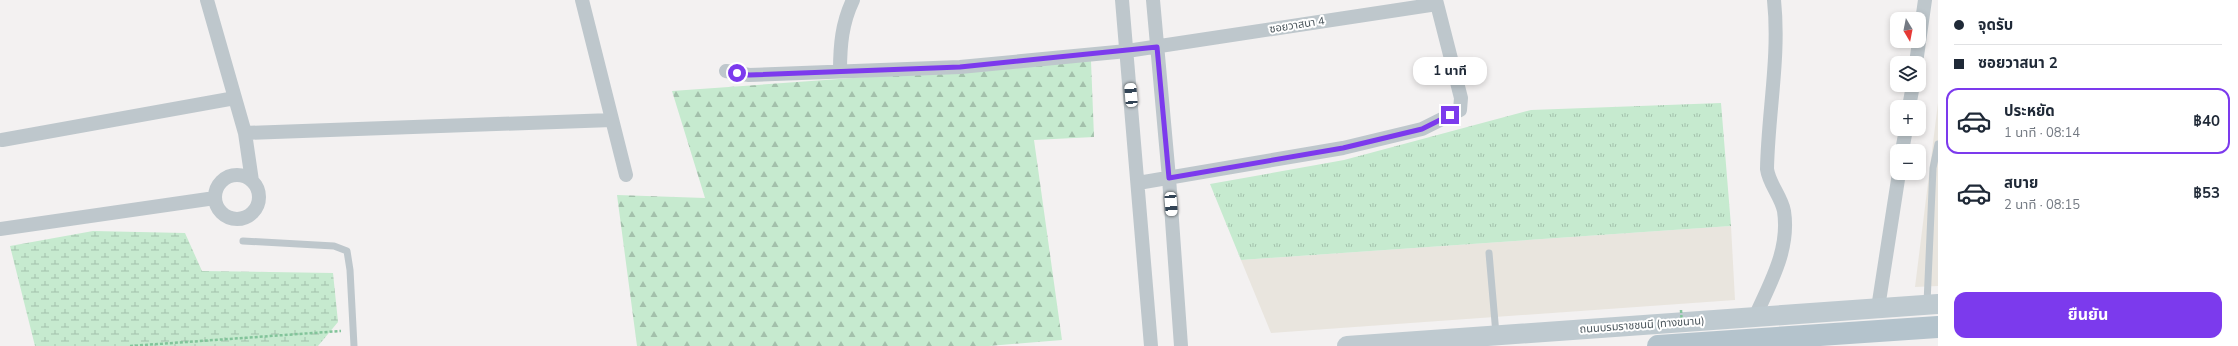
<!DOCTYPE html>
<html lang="th">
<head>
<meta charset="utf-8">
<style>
  body { margin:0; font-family:"Nunito Sans","Noto Sans Thai",sans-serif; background:#f2f2f3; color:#1f2937; height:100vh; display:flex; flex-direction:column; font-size:15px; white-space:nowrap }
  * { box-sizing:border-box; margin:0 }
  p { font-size:13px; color:#747a83 }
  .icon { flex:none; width:22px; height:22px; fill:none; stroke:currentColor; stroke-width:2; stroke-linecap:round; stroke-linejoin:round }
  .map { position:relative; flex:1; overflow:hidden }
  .details { display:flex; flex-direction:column; background:#fff; width:300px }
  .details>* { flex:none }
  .banner { display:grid; align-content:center; height:88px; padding:0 16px; background:#fff }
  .needle { width:26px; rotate:170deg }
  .fabs { position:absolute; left:1890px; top:12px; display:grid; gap:8px }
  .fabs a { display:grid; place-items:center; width:36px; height:36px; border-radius:8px; background:#fff; box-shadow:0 2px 6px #0003; font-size:20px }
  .end { position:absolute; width:18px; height:18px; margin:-9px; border:5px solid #7c3aed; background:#fff; box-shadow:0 0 0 2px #fff }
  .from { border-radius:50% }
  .bubble { position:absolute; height:28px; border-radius:12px; background:#fff; box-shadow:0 2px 6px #0003; font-size:13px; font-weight:700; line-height:28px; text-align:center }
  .car { position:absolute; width:12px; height:24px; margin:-12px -6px; border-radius:5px; box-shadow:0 0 3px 1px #0007; background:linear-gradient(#fff 24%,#345 0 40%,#fff 0 76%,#345 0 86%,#fff 0) }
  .banner b { display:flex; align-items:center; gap:14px; height:38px; font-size:15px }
  .banner b+b { border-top:1px solid #e0e1e3 }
  .banner i { width:10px; height:10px; background:#1f2937 }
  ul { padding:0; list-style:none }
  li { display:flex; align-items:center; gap:12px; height:66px; margin:0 8px 6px; padding:0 8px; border:2px solid transparent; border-radius:12px }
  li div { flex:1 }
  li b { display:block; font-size:15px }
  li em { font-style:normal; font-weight:700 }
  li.selected { border-color:#7c3aed }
  li>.icon { width:36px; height:36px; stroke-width:1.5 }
  .action { display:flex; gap:8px; margin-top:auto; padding:8px 16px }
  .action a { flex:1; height:46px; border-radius:12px; background:#7c3aed; color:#fff; font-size:16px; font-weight:700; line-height:46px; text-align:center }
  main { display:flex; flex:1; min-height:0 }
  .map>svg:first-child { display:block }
  .commercial { fill:#e9e5de }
  .grass { fill:url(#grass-tufts) }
  .forest { fill:url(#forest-firs) }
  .wetland { fill:url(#wetland-marsh) }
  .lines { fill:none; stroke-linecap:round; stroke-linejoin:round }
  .path { stroke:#82c49a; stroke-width:2.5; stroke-dasharray:3 2; stroke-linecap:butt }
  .service { stroke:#bec7cc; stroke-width:7 }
  .minor { stroke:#bec7cc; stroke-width:14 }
  .secondary { stroke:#bfcad0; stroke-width:20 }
  .path-bridge { stroke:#82c49a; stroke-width:2.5; stroke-dasharray:3 2; stroke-linecap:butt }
  .primary-bridge { stroke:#b4c3cc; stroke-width:22 }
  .route { stroke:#7c3aed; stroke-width:5 }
  .labels { text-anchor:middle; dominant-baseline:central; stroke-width:4; stroke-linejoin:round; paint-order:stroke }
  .street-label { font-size:11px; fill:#4b565c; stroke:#fff }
</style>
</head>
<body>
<main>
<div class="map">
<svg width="1938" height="346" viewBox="0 0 1938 346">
  <defs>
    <pattern id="grass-tufts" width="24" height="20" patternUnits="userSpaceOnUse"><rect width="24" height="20" fill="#c6eacf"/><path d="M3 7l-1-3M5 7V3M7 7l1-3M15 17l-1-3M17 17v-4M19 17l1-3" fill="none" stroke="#a3c0ab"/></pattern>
    <pattern id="forest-firs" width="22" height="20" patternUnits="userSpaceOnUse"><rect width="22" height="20" fill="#c6eacf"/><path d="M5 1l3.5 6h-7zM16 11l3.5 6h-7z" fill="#a3c0ab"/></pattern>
    <pattern id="wetland-marsh" width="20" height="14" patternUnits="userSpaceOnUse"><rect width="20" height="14" fill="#c6eacf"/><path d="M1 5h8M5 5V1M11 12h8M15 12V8" fill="none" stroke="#a3c0ab"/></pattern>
  </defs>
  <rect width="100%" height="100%" fill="#f3f1f1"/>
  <path class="commercial" d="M1938 103V286L1915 287Z
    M1731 226 1735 300 1271 333 1241 260Z"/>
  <path class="grass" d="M1721 103 1731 226 1241 260 1210 184 1344 160 1531 110Z"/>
  <path class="forest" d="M1091 61 1094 137 1034 140 1062 340 989 346H637L617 195 705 198 672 91Z"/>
  <path class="wetland" d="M93 231 185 233 202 271 333 273 338 322 318 346H35L10 246Z"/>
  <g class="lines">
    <path class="path" d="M130 346 341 331"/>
    <path class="service" d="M243 241 334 246 347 251 350 270 354 346
      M1489 253 1496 334
      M1927 303 1933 168 1938 144"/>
    <path class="minor" d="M207 0 245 133 252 181
      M582 0 626 175
      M1122 0 1151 346
      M1153 0 1169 178 1181 346
      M1916 63 1925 0
      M726 71 749 75 960 67 1127 51 1437 4
      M840 71C840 45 842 23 853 0
      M1909 107 1913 85
      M245 133 612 120
      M2 140 235 98
      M1902 151 1906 129
      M215 197a22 22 0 1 1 44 0a22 22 0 1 1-44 0Z
      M1138 183 1343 148 1422 129 1460 110 1461 98 1436 0
      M0 229 215 198
      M1878 308 1899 173
      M1755 317C1770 283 1790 250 1784 211 1781 196 1769 184 1767 169 1768 113 1780 56 1774 0"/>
    <path class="secondary" d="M1347 346 1938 304"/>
    <path class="path-bridge" d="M1681 310 1682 325"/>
    <path class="primary-bridge" d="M1658 346 1938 327"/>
  </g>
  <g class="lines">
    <path class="route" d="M737 73 749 75 960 67 1157 47 1169 178 1343 148 1422 129 1450 115"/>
  </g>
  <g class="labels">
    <g class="street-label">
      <text transform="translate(1297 25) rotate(-9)">ซอยวาสนา 4</text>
      <text transform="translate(1642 325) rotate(-4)">ถนนบรมราชชนนี (ทางขนาน)</text>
    </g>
  </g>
</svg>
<div class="fabs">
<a><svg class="needle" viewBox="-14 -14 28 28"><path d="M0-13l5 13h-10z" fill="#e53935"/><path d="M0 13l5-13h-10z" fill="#747a83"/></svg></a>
<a><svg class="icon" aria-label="layers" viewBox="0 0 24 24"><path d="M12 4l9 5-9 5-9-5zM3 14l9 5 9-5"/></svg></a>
<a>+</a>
<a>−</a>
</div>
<i class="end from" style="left:737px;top:73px"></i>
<i class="end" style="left:1450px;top:115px"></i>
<div class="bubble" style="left:1413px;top:57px;width:74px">1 นาที</div>
<i class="car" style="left:1131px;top:95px;rotate:355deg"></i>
<i class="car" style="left:1171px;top:204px;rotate:176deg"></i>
</div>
<section class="details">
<div class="banner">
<b><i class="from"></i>จุดรับ</b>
<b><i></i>ซอยวาสนา 2</b>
</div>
<ul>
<li class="selected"><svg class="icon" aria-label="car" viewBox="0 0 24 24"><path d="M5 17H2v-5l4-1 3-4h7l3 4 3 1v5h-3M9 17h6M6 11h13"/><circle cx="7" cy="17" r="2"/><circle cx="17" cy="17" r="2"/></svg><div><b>ประหยัด</b><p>1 นาที · 08:14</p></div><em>฿40</em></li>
<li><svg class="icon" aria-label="car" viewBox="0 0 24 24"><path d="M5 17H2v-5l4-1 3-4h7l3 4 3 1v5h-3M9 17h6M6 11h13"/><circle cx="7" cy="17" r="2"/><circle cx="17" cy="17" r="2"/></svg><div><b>สบาย</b><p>2 นาที · 08:15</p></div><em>฿53</em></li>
</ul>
<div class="action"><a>ยืนยัน</a></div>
</section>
</main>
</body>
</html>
